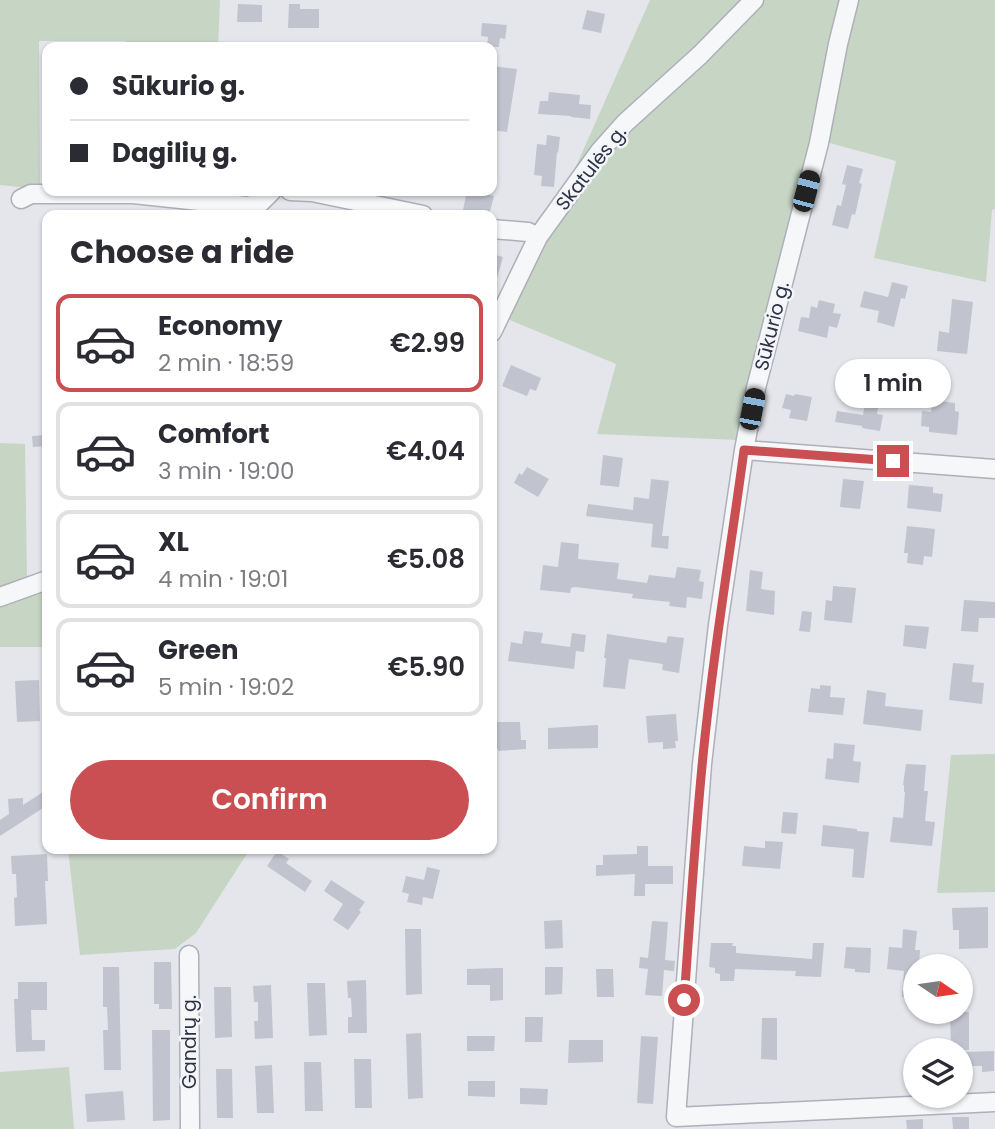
<!DOCTYPE html>
<html lang="en">
<head>
<meta charset="utf-8">
<style>
  body { margin:0; font-family:Poppins,sans-serif; background:#f2f2f3; color:#2b2b33; height:100vh; display:flex; flex-direction:column; font-size:26px; white-space:nowrap }
  * { box-sizing:border-box; margin:0 }
  p { font-size:23px; color:#7c7c81 }
  .icon { flex:none; width:38px; height:38px; fill:none; stroke:currentColor; stroke-width:2; stroke-linecap:round; stroke-linejoin:round }
  .map { position:relative; flex:1; overflow:hidden }
  .sheet { position:absolute; left:42px; top:210px; width:455px; height:644px; display:flex; flex-direction:column; background:#fff; border-radius:14px; box-shadow:0 2px 5px #0004 }
  .sheet>* { flex:none }
  .guide { position:absolute; left:42px; top:42px; width:455px; height:154px; border-radius:14px; box-shadow:0 2px 5px #0004; display:grid; align-content:center; height:154px; padding:0 28px; background:#fff }
  .needle { width:46px; rotate:103deg }
  .tools { position:absolute; left:903px; top:954px; display:grid; gap:14px }
  .tools a { display:grid; place-items:center; width:70px; height:70px; border-radius:50%; background:#fff; box-shadow:0 2px 5px #0004; font-size:35px }
  .end { position:absolute; width:32px; height:32px; margin:-16px; border:9px solid #ca4f52; background:#fff; box-shadow:0 0 0 4px #fff }
  .from { border-radius:50% }
  .bubble { position:absolute; height:49px; border-radius:24px; background:#fff; box-shadow:0 2px 5px #0004; font-size:23px; font-weight:600; line-height:49px; text-align:center }
  .car { position:absolute; width:21px; height:42px; margin:-21px -10px; border-radius:9px; box-shadow:0 0 5px 2px #0007; background:linear-gradient(#222 24%,#8ab4d8 0 40%,#222 0 76%,#8ab4d8 0 86%,#222 0) }
  .guide b { display:flex; align-items:center; gap:24px; height:66px; font-size:26px }
  .guide b+b { border-top:2px solid #e1e1e2 }
  .guide i { width:18px; height:18px; background:#2b2b33 }
  ul { padding:0; list-style:none }
  li { display:flex; align-items:center; gap:21px; height:98px; margin:0 14px 10px; padding:0 14px; border:4px solid #e1e1e2; border-radius:14px }
  li div { flex:1 }
  li b { display:block; font-size:26px }
  li em { font-style:normal; font-weight:600 }
  li.active { border-color:#ca4f52 }
  li>.icon { width:63px; height:63px; stroke-width:1.5 }
  h2 { padding:0 28px; font-size:32px; line-height:84px }
  .action { display:flex; gap:14px; margin-top:auto; padding:14px 28px }
  .action a { flex:1; height:80px; border-radius:42px; background:#ca4f52; color:#fff; font-size:28px; font-weight:600; line-height:80px; text-align:center }
  .map>svg:first-child { display:block }
  .green { fill:#c7d5c5 }
  .building { fill:#c1c4ce }
  .lines { fill:none; stroke-linecap:round; stroke-linejoin:round }
  .minor-casing { stroke:#adb0b9; stroke-width:21 }
  .minor { stroke:#f6f7f9; stroke-width:18 }
  .route { stroke:#ca4f52; stroke-width:9 }
  .labels { text-anchor:middle; dominant-baseline:central; stroke-width:5; stroke-linejoin:round; paint-order:stroke }
  .street-label { font-size:19px; fill:#2c3143; stroke:#f3f5f8 }
</style>
</head>
<body>
<div class="map">
<svg width="995" height="1129" viewBox="0 0 995 1129">
  <rect width="100%" height="100%" fill="#e4e6eb"/>
  <path class="green" d="M0 0H220L218 47H126L125 41H39L40 189 0 185Z
    M650 0H995V209L992 210 986 282 874 258 896 161 811 138 738 440 597 434 616 364 505 318 512 310Z
    M0 443 25 444 27 577 47 570V647H0Z
    M995 754V892L937 893 951 755Z
    M68 849H250L196 933 175 949 80 955Z
    M69 1067 74 1129H0V1072Z"/>
  <path class="building" d="M238 4 262 5V22H237Z
    M289 4H300V9H319V28H288Z
    M587 10 605 14 601 33 582 29Z
    M482 23 507 25 505 39 500 38 499 47H487L488 37 481 36Z
    M492 66 517 69 507 132 492 130Z
    M549 92 580 95 579 104 591 105 590 119 571 117V116L538 114 540 101H548Z
    M547 135 560 137 558 153 557 152 554 187 541 186 542 176 534 175 537 144 546 145Z
    M847 165 863 169 859 183 862 184 855 215 852 214 848 229 832 225 837 205 841 206 846 185 842 184Z
    M467 191 494 196 489 215 463 210Z
    M492 254 503 257 495 285H492Z
    M892 282 908 286 905 299 901 298 894 327 877 322 879 311 860 307 864 291 888 297Z
    M952 299 973 302 967 354 937 351 939 331 949 333Z
    M819 300 835 304 833 313 841 314 837 328 829 326 827 338 798 331 801 317 809 318 811 306 817 308Z
    M511 365 541 378 536 391 530 389 527 396 502 386Z
    M868 388 881 390 877 414 883 415 880 431 862 428V426L835 422 837 411 863 415Z
    M786 394 794 396 795 394 812 397 807 421 789 418 791 410 782 408Z
    M932 400 955 403V411L959 412 957 435 929 432V427L921 426 922 411 931 412Z
    M47 435V446L33 447 32 436Z
    M603 455 623 458 619 487 600 485Z
    M527 467 549 479 538 497 514 483 519 473 522 475Z
    M651 479 669 481 662 536H669L668 549 651 547 653 524 586 516 588 504 633 510 634 497 649 499Z
    M843 479 864 481 860 509 840 507Z
    M909 485 933 487V493L943 494 941 512 907 508Z
    M907 526 935 529 932 557 924 556 923 565 907 563 908 553H904Z
    M561 542 579 544 578 559 619 563 617 579 647 583 649 575 675 578 677 567 701 570 699 581 704 582 702 599 687 597 686 608 669 606 670 602 632 598 633 594 575 587 571 588 570 593 540 590 543 565 558 567Z
    M750 570 763 572 761 589 775 591 774 615 746 611Z
    M833 586 856 588 852 623 824 620 826 600 832 601Z
    M964 600 995 602V618H979L978 632 961 631Z
    M802 611 812 612 810 632 799 631Z
    M905 625 929 627 926 649 903 646Z
    M524 631 543 633 541 643 570 647 572 633 586 635 584 652 576 651 574 669 508 661 511 642 522 644Z
    M607 634 666 643 668 636 684 638 679 673 662 670 663 664 629 659 625 689 603 687 606 658H604Z
    M953 663 974 665 972 682 984 683 982 704 949 700Z
    M39 680 40 721 17 722 15 681Z
    M820 685 831 686 830 697 845 698 843 715 808 712 811 688 820 689Z
    M867 690 886 693 885 706 923 710 921 731 863 724Z
    M676 714 678 741H675L676 748 663 749V742L648 743 646 716Z
    M497 722H520L521 740H526V749L498 751V749H494V734H497Z
    M598 725V748L548 749V728Z
    M834 743 855 745 853 761 861 762 859 783 825 779 827 758 833 759Z
    M906 764 926 765 924 791H928L925 821 935 822 932 846 890 842 893 817 903 818 905 792H904V785H903Z
    M43 792V808L0 836V820L9 814 8 799 23 798V805Z
    M783 812 798 813 796 834 781 833Z
    M823 825 857 829V831L869 832 864 878 852 877 854 849 821 846Z
    M765 841 783 842 780 869 742 866 744 846 765 848Z
    M637 846H648V866H673V884H645V896H634L635 874 596 876V865H603V855L637 854Z
    M277 851 289 859 286 863 312 881 305 892 267 866Z
    M47 854 48 881H45L47 924 15 926 14 898 17 897 16 874H12L11 856Z
    M427 867 440 870 433 899 423 897 422 905 407 902 409 894 402 892 406 876 424 880Z
    M331 880 365 902 359 910 361 912 348 930 333 920 343 904 324 891Z
    M988 907V948L959 949V930H953L952 908Z
    M562 920 563 948 545 949 544 921Z
    M652 921 668 922 665 960 675 961 674 971 664 970 662 996 645 995 648 969 639 968 640 957 648 958Z
    M405 929H421L422 994 406 995Z
    M903 929 917 931 915 950H920L919 966H915V998L902 997 904 971 887 969 889 947 902 948Z
    M711 943H733L732 946H736V953L812 959 813 943H824L821 977 795 976 796 971 735 969 734 981H720V974L715 973V968L709 967Z
    M846 947 871 948 870 973 855 972V969L844 968Z
    M154 962H171L172 1009H159V1004H154Z
    M103 967H119L121 1070H104L103 1030H108L107 1007H103Z
    M545 967H563L562 994 545 995Z
    M498 968H503V1000L490 1001V985H467V969Z
    M596 969H613L614 997H597Z
    M366 980 367 1033H348V1017H352L351 998H348L347 981Z
    M18 982H47V1010H31L32 1040H45V1051L16 1052 14 999H18Z
    M307 983H325L327 1035 309 1036Z
    M271 985 273 1038 255 1039 254 1021H258V1002H254L253 986Z
    M214 987H231L232 1037 215 1038Z
    M950 1012H969V1050H951Z
    M525 1017H543L542 1042H525Z
    M762 1018H777V1060L761 1059Z
    M152 1030H170V1120L153 1121Z
    M421 1033 423 1098 408 1099 406 1034Z
    M467 1036H495L494 1051H467Z
    M641 1036 658 1037 653 1104 637 1103Z
    M569 1040H603V1062L568 1063Z
    M994 1051V1071L982 1072V1066H961V1052Z
    M354 1059H371L372 1108H355Z
    M304 1062H321L323 1111H305Z
    M272 1065 274 1113H257L255 1066Z
    M216 1069H232L233 1118H217Z
    M468 1081H495V1097L468 1096Z
    M520 1088 548 1089 547 1105 520 1104Z
    M123 1091 125 1120 87 1122 85 1094Z
    M952 1117H969V1129H953Z
    M923 1119V1129H907L906 1120Z"/>
  <g class="lines">
    <g class="minor-casing">
      <path id="minor" d="M290 191 312 192 423 215
        M21 199 31 194H133L247 206 260 203 272 191
        M492 229 528 232 538 237
        M492 332 538 237 600 151 625 123 700 55 754 0
        M744 450 995 469
        M0 597 47 580
        M189 955 190 1129
        M676 1117 702 764 718 625 744 450 756 388 819 143 838 44 849 0
        M676 1117 995 1102"/>
    </g>
    <use href="#minor" class="minor"/>
  </g>
  <g class="lines">
    <path class="route" d="M684 1000C691 907 696 812 707 719 717 629 732 540 744 450L893 461"/>
  </g>
  <g class="labels">
    <g class="street-label">
      <text transform="translate(591 168) rotate(-52)">Skatulės g.</text>
      <text transform="translate(772 326) rotate(-76)">Sūkurio g.</text>
      <text transform="translate(189 1042) rotate(-90)">Gandrų g.</text>
    </g>
  </g>
</svg>
<div class="tools">
<a><svg class="needle" viewBox="-14 -14 28 28"><path d="M0-13l5 13h-10z" fill="#e53935"/><path d="M0 13l5-13h-10z" fill="#7c7c81"/></svg></a>
<a><svg class="icon" aria-label="layers" viewBox="0 0 24 24"><path d="M12 4l9 5-9 5-9-5zM3 14l9 5 9-5"/></svg></a>
</div>
<i class="end from" style="left:684px;top:1000px"></i>
<i class="end" style="left:893px;top:461px"></i>
<div class="bubble" style="left:835px;top:359px;width:116px">1 min</div>
<i class="car" style="left:806px;top:191px;rotate:15deg"></i>
<i class="car" style="left:752px;top:409px;rotate:11deg"></i>
<div class="guide">
<b><i class="from"></i>Sūkurio g.</b>
<b><i></i>Dagilių g.</b>
</div>
<section class="sheet">
<h2>Choose a ride</h2>
<ul>
<li class="active"><svg class="icon" aria-label="car" viewBox="0 0 24 24"><path d="M5 17H2v-5l4-1 3-4h7l3 4 3 1v5h-3M9 17h6M6 11h13"/><circle cx="7" cy="17" r="2"/><circle cx="17" cy="17" r="2"/></svg><div><b>Economy</b><p>2 min · 18:59</p></div><em>€2.99</em></li>
<li><svg class="icon" aria-label="car" viewBox="0 0 24 24"><path d="M5 17H2v-5l4-1 3-4h7l3 4 3 1v5h-3M9 17h6M6 11h13"/><circle cx="7" cy="17" r="2"/><circle cx="17" cy="17" r="2"/></svg><div><b>Comfort</b><p>3 min · 19:00</p></div><em>€4.04</em></li>
<li><svg class="icon" aria-label="car" viewBox="0 0 24 24"><path d="M5 17H2v-5l4-1 3-4h7l3 4 3 1v5h-3M9 17h6M6 11h13"/><circle cx="7" cy="17" r="2"/><circle cx="17" cy="17" r="2"/></svg><div><b>XL</b><p>4 min · 19:01</p></div><em>€5.08</em></li>
<li><svg class="icon" aria-label="car" viewBox="0 0 24 24"><path d="M5 17H2v-5l4-1 3-4h7l3 4 3 1v5h-3M9 17h6M6 11h13"/><circle cx="7" cy="17" r="2"/><circle cx="17" cy="17" r="2"/></svg><div><b>Green</b><p>5 min · 19:02</p></div><em>€5.90</em></li>
</ul>
<div class="action"><a>Confirm</a></div>
</section>
</div>
</body>
</html>
